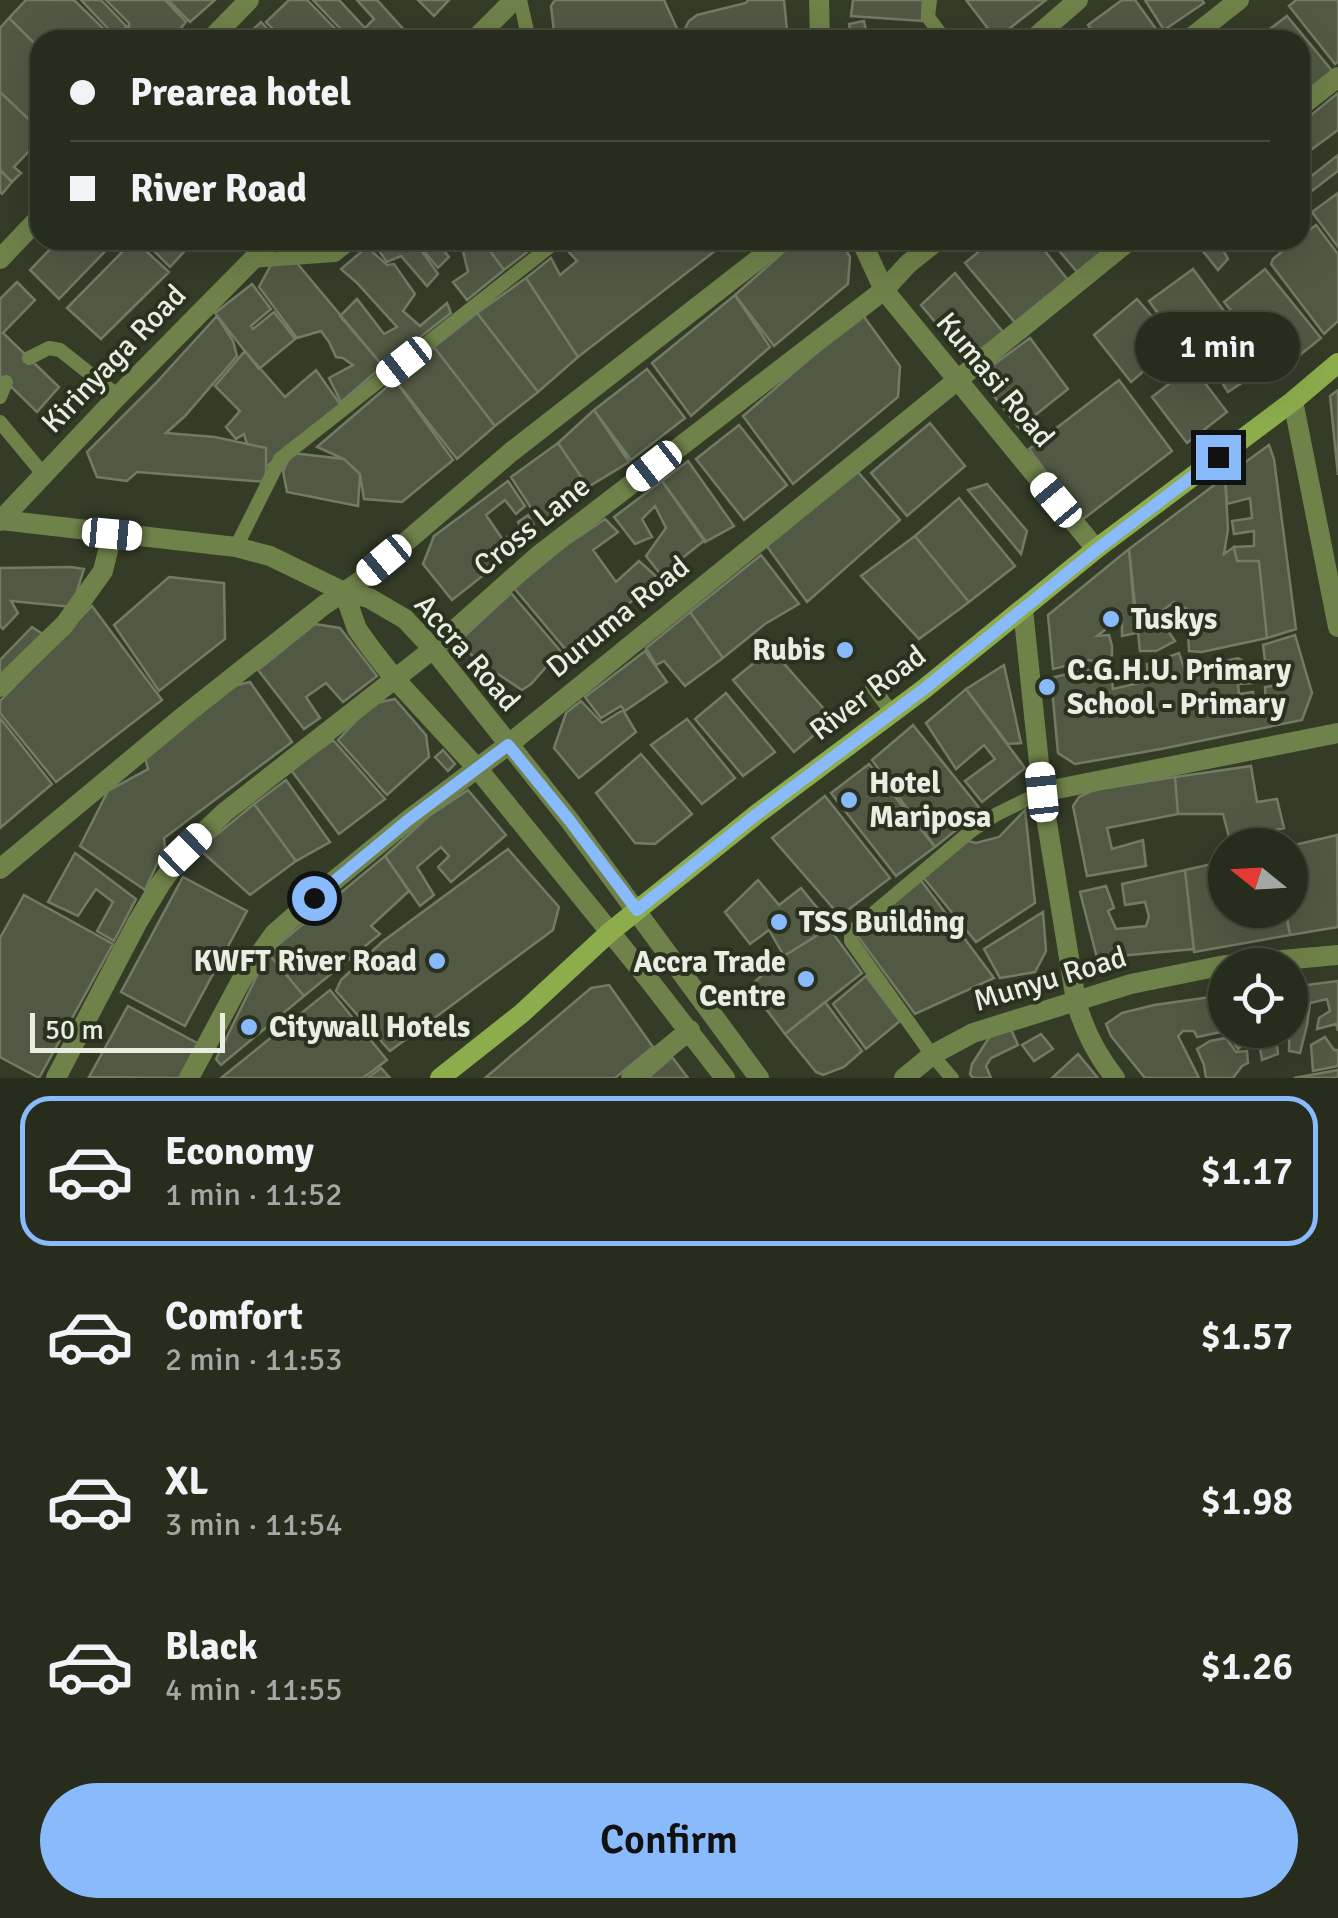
<!DOCTYPE html>
<html lang="en">
<head>
<meta charset="utf-8">
<style>
  body { margin:0; font-family:Signika,sans-serif; background:#33382a; color:#f1f3f6; height:100vh; display:flex; flex-direction:column; font-size:38px; white-space:nowrap }
  * { box-sizing:border-box; margin:0 }
  p { font-size:32px; color:#a4a7a4 }
  .icon { flex:none; width:55px; height:55px; fill:none; stroke:currentColor; stroke-width:2; stroke-linecap:round; stroke-linejoin:round }
  .map { position:relative; height:1078px; overflow:hidden }
  .details { display:flex; flex-direction:column; background:#272c1d; flex:1 }
  .details>* { flex:none }
  .guide { position:absolute; left:30px; top:30px; width:1280px; height:220px; border-radius:30px; box-shadow:0 10px 40px #0002,0 0 0 2px #43483b; display:grid; align-content:center; height:220px; padding:0 40px; background:#272c1d }
  .needle { width:65px; rotate:288deg }
  .fabs { position:absolute; left:1208px; top:828px; display:grid; gap:20px }
  .fabs a { display:grid; place-items:center; width:100px; height:100px; border-radius:50%; background:#272c1d; box-shadow:0 10px 40px #0002,0 0 0 2px #43483b; font-size:50px }
  .scale { position:absolute; left:30px; bottom:25px; width:195px; box-sizing:border-box; padding-left:10px; border:5px solid #e9eee2; border-top:0; font-size:28px; line-height:35px; white-space:nowrap; color:#e9eee2; -webkit-text-stroke:8px #2a311e; paint-order:stroke }
  .end { position:absolute; width:45px; height:45px; margin:-22px; border:12px solid #88bafc; background:#111; box-shadow:0 0 0 5px #111 }
  .from { border-radius:50% }
  .bubble { position:absolute; height:70px; border-radius:35px; background:#272c1d; box-shadow:0 10px 40px #0002,0 0 0 2px #43483b; font-size:32px; font-weight:600; line-height:70px; text-align:center }
  .car { position:absolute; width:30px; height:60px; margin:-30px -15px; border-radius:12px; box-shadow:0 0 8px 2px #0007; background:linear-gradient(#fff 24%,#345 0 40%,#fff 0 76%,#345 0 86%,#fff 0) }
  .guide b { display:flex; align-items:center; gap:35px; height:95px; font-size:38px }
  .guide b+b { border-top:2px solid #43483b }
  .guide i { width:25px; height:25px; background:#f1f3f6 }
  ul { padding:18px 0 0; list-style:none }
  li { display:flex; align-items:center; gap:30px; height:150px; margin:0 20px 15px; padding:0 20px; border:5px solid transparent; border-radius:30px }
  li div { flex:1 }
  li b { display:block; font-size:38px }
  li em { font-style:normal; font-weight:600 }
  li.current { border-color:#88bafc }
  li>.icon { width:90px; height:90px; stroke-width:1.5 }
  .action { display:flex; gap:20px; margin-top:auto; padding:20px 40px }
  .action a { flex:1; height:115px; border-radius:60px; background:#88bafc; color:#111; font-size:40px; font-weight:600; line-height:115px; text-align:center }
  .map>svg:first-child { display:block }
  .building { fill:#515944; stroke:#737b65; stroke-width:2.5 }
  .lines { fill:none; stroke-linecap:round; stroke-linejoin:round }
  .service { stroke:#6f8249; stroke-width:14 }
  .minor { stroke:#6f8249; stroke-width:20 }
  .tertiary { stroke:#6f8249; stroke-width:20 }
  .secondary { stroke:#8dac4c; stroke-width:20 }
  .route { stroke:#88bafc; stroke-width:12 }
  .poi-dot { fill:#88bafc; stroke:#2a311e; stroke-width:4 }
  .labels { text-anchor:middle; dominant-baseline:central; stroke-width:8; stroke-linejoin:round; paint-order:stroke }
  .street-label { font-size:30px; fill:#e9eee2; stroke:#2a311e }
  .poi-label { font-size:30px; font-weight:bold; fill:#e9eee2; stroke:#2a311e; text-anchor:start }
</style>
</head>
<body>
<div class="map">
<svg width="1338" height="1078" viewBox="0 0 1338 1078">
  <rect width="100%" height="100%" fill="#343b27"/>
  <path class="building" d="M26 0H74L115 40H40V49L9 18Z
    M81 0H101L127 27 116 37Z
    M106 0H165L186 22 176 34 168 33 161 40H131L129 38V23Z
    M168 0H215L190 22Z
    M289 0H307L346 40H284L266 22Z
    M313 0H339L365 28 374 19 357 0H377L406 32 398 40H351Z
    M418 0H449L434 16Z
    M555 0H664L679 33 589 40H555L551 6Z
    M748 0H784L788 40H683L681 36 689 21 697 15 746 3Z
    M853 0H923L922 21 851 16Z
    M966 0H1046L996 39Z
    M1122 0H1135L1164 40H1099L1088 25Z
    M1145 0H1202L1204 3 1164 30Z
    M1296 0H1338V62L1335 64 1289 6Z
    M1287 16 1334 73 1300 101V40H1255Z
    M9 18 40 49V130L0 92V28Z
    M864 21 868 40H852L849 24Z
    M261 22 278 40H242Z
    M0 92 40 130V151L34 146 14 167 21 173 12 182 0 170Z
    M1338 93V130L1300 158V124Z
    M1338 155V171L1300 200V185Z
    M0 170 12 182 2 194 0 192Z
    M1338 193V247L1312 212Z
    M1316 225 1338 254V321L1324 334 1271 264 1273 259 1296 240H1300V237Z
    M59 240H116L59 299 30 270Z
    M119 240H134L169 272 101 339 67 308 127 247Z
    M143 240H195L170 267Z
    M387 240H414L438 274 427 286 401 256 387 262 377 248Z
    M415 240H435L449 257 438 268Z
    M456 240H482L504 270 467 300 453 282 468 272 462 247Z
    M482 240H499L506 250 517 240H539L540 242 504 270Z
    M580 240H729L578 357 526 278 551 258 560 275 577 261 567 250Z
    M797 240H840L850 257 848 284 774 346 735 295Z
    M993 240H1036L1072 285 1018 326 965 263Z
    M1050 240H1120L1078 273Z
    M1194 240H1234L1223 250 1228 259 1218 270Z
    M367 247 387 265 394 264 415 294 403 311 420 326 447 303 451 313 383 366 340 316 357 299 384 334 397 327 357 283 341 269Z
    M296 262 383 366 341 402 329 378 353 365 343 358 336 357 329 342 321 331 297 338 259 287 271 265Z
    M1193 269 1227 315 1183 348 1149 301Z
    M1265 269 1321 338 1280 371 1224 302Z
    M955 273 1003 332 975 354 950 340 921 305Z
    M526 278 578 357 538 392 477 313Z
    M17 282 35 300 3 333 59 387 37 412 0 376V299Z
    M252 284 271 309 251 326 253 329 274 312 295 339 259 369 215 313Z
    M735 295 770 347 691 416 652 363Z
    M1137 299 1176 344 1131 382 1094 335Z
    M477 313 538 392 495 426 434 347Z
    M862 314 900 366 898 397 793 484 743 416Z
    M217 316 233 341 237 356 185 416 166 433 215 437 266 448V482L137 472 127 481 97 477 87 452 156 383Z
    M1241 329 1266 367 1228 392 1203 353Z
    M1030 338 1068 389 1019 428 978 376Z
    M434 347 495 426 457 459 395 380Z
    M245 351 285 397 316 370 342 407 266 467V448L247 444 244 434 236 439 226 427 240 411 215 386Z
    M1192 366 1227 412 1187 443 1152 397Z
    M647 369 685 418 631 460 594 410Z
    M395 380 453 460 402 502 364 499 360 474 344 459 317 447Z
    M1119 380 1172 451 1082 520 1029 449Z
    M1338 390V475L1330 396Z
    M594 410 629 462 588 487 558 443Z
    M930 423 965 466 907 516 871 473Z
    M739 425 787 485 744 520 696 459Z
    M558 443 588 487 542 525 511 477Z
    M1269 445 1274 459 1296 629 1267 638 1259 561H1237L1234 547 1254 546V531L1234 534 1232 521 1252 518 1250 498 1227 504 1225 477Z
    M292 453 344 459 360 474 358 506 287 492 283 471Z
    M688 461 734 526 705 542 662 481Z
    M858 472 900 520 807 602 766 545Z
    M1225 477 1228 529 1224 554 1234 547 1237 561H1259L1267 638 1202 652 1189 651 1187 609 1174 602 1163 610 1168 631 1175 641 1156 651H1140L1129 549Z
    M508 481 525 506 516 514 505 500 486 515 503 540 521 527 518 522 528 515 538 532 452 600 423 564 434 536Z
    M662 481 705 540 661 575 646 556 666 528 655 506 642 519 652 537 635 544 614 517Z
    M987 484 1027 531 1021 554 968 490Z
    M959 498 1015 566 969 602 915 536Z
    M605 519 618 532 593 550 616 582 639 561 658 578 617 614 566 650 514 588 565 546Z
    M915 536 969 602 919 639 861 576Z
    M1129 549 1136 633 1122 636V617L1097 636 1109 635 1112 646V655L1105 665 1089 660 1053 669 1048 615Z
    M761 555 799 604 765 624 723 658 690 612Z
    M71 567 84 569 72 607 11 601 18 613 3 629 0 626V568Z
    M169 577 224 583 225 639 159 691 114 625Z
    M511 593 563 654 554 658 531 684 522 690 477 660 458 642Z
    M92 606 162 700 56 782 0 713V701Z
    M690 612 723 658 685 686 664 661 656 665 646 648Z
    M315 624 340 628 377 676 343 702 326 683 306 697 320 718 304 729 258 670Z
    M32 627 44 635 0 678V660Z
    M1295 635 1312 693 1302 720 1161 749 1075 764 1058 753 1051 678 1087 669 1096 678 1111 671 1113 689 1148 681 1147 664 1179 653 1185 671 1238 658 1249 665 1253 683 1238 684 1239 694 1253 692V706L1266 705 1265 687 1279 685 1274 661H1265L1263 645Z
    M771 649 833 719 794 752 733 680Z
    M645 651 667 682 625 711 621 706 601 718 585 697Z
    M1004 665 1021 743 1008 744 966 689Z
    M250 682 292 742 164 838 165 847 145 890 80 846 108 791 148 769 145 757 229 687Z
    M966 689 1025 768 982 802 965 781 995 759 984 745 956 769 926 723Z
    M726 693 775 752 743 776 695 719Z
    M395 699 426 735 429 757 387 795 338 740 372 704Z
    M581 701 602 723 623 710 636 732 579 778 554 748 566 713Z
    M0 718 52 784 0 828Z
    M687 719 735 778 702 804 651 745Z
    M913 725 981 810 935 847 872 760Z
    M333 740 385 799 339 834 291 770Z
    M443 750 455 764 448 771 435 757Z
    M641 754 692 814 655 844 635 843 596 793Z
    M869 764 935 847 896 876 831 793Z
    M1251 766 1257 802 1277 799 1284 828 1230 841 1223 814H1178L1175 777Z
    M1175 777 1178 814 1107 828 1112 849 1143 840 1146 866 1087 876 1073 806 1079 797 1094 790Z
    M286 780 330 842 296 861 254 804Z
    M468 790 506 835 451 882 438 867 449 856 441 847 417 867 434 895 420 906 385 856 429 816Z
    M825 796 890 878 840 916 772 838Z
    M254 804 296 861 250 895 199 849Z
    M1025 810 1035 903 976 942 923 877 964 840 976 843 999 837Z
    M1337 835 1338 927 1290 935 1286 910H1290V846Z
    M508 849 559 907 553 930 390 1051 336 991 341 980 382 942Z
    M75 853 136 899 114 941 97 931 113 902 96 889 78 916 48 902Z
    M385 856 409 891 371 926 380 934 304 996 268 953Z
    M1225 861V910H1285L1290 935 1194 952 1185 870Z
    M1185 870 1194 949 1097 958 1080 892 1106 886 1114 908 1108 911 1116 929 1146 926 1149 917 1145 902 1125 905 1122 884Z
    M183 877 247 911 185 1026 121 992Z
    M920 879 994 978 915 1014 854 931Z
    M758 880 779 905 801 888 823 915 829 928 784 956 769 930 750 944 725 912Z
    M24 895 113 944 39 1078 0 1057V938Z
    M1043 912 1046 951 1035 972 1000 978 984 949Z
    M829 928 862 973 785 1034 754 993 751 985 784 956Z
    M268 953 304 996 221 1065 216 1059Z
    M866 976 900 1021 866 1049 833 1004Z
    M1338 981V1031L1336 1024 1317 1029 1319 1018 1330 1011 1327 999 1310 1003 1307 1025 1300 1053 1289 1051 1290 987Z
    M609 985 653 1047 615 1078H485L591 988Z
    M330 990 387 1060 363 1078H221Z
    M1225 995V1030H1257V1032L1238 1049 1226 1031 1197 1037 1194 1031H1183L1178 1036 1199 1078H1145L1111 1036 1106 1024 1122 1013 1154 1005Z
    M825 1002 862 1051 844 1067 823 1075 816 1072 785 1034Z
    M128 1006 199 1044 181 1078 89 1077Z
    M1010 1027 1018 1045 991 1058 986 1066 991 1078H973L970 1074 972 1064 992 1033Z
    M1257 1030H1275L1278 1054 1262 1060Z
    M1041 1034 1053 1049 1034 1061 1022 1045Z
    M1325 1037 1334 1050H1338V1066L1313 1071 1311 1045Z
    M1226 1038 1236 1052 1247 1051 1248 1063 1242 1066 1233 1078H1206L1204 1065 1197 1049 1210 1041Z
    M1078 1054 1098 1078H1052Z
    M672 1057 688 1078H648Z
    M381 1068 390 1078H368Z
    M1338 1070V1078H1294Z"/>
  <g class="lines">
    <path class="service" d="M520 0 529 40
      M930 0 928 17 945 40
      M252 261 335 255 354 240
      M29 358 49 348 60 350 118 396
      M0 397 6 382
      M0 422 44 475
      M236 547 280 459 558 240
      M872 686 892 713
      M952 1078 932 1055 851 941V932L971 831 997 814 1042 792"/>
    <path class="minor" d="M819 0 820 40
      M210 40 249 0
      M1032 40 1078 0
      M1188 40 1239 0
      M1300 107 1338 77
      M861 240 884 290 1096 549
      M0 259 40 217
      M1293 401 1338 627
      M0 520 236 547 270 556 344 592 369 598 405 619 433 649 570 821 759 1078
      M344 592 357 629 372 650 394 678 477 768 649 980 725 1078
      M1023 609 1042 792 1076 1001C1084 1031 1096 1054 1115 1078
      M0 687 65 624 103 571 112 534
      M1042 792 1338 733
      M0 869 185 715 324 605 359 582 511 452 783 240
      M1227 965 1338 955
      M56 1078 137 923 161 883 185 850 225 812 433 649 539 555 884 290 908 264 938 240
      M189 1078 242 979 274 934 335 880 407 821 508 745 1130 240
      M631 1078 690 1030
      M904 1078 932 1055 973 1033 1131 984 1225 965"/>
    <path class="tertiary" d="M474 40 514 0
      M0 521 118 396 272 240"/>
    <path class="secondary" d="M440 1078 521 1014 610 932 757 814 924 689 1096 549 1293 401 1338 363"/>
  </g>
  <g class="lines">
    <path class="route" d="M314 898 407 821 508 745 570 821 637 910 757 814 924 689 1096 550 1218 457"/>
  </g>
  <g class="poi-dot">
    <circle cx="1111" cy="619" r="10"/>
    <circle cx="845" cy="650" r="10"/>
    <circle cx="1047" cy="687" r="10"/>
    <circle cx="849" cy="800" r="10"/>
    <circle cx="779" cy="922" r="10"/>
    <circle cx="437" cy="961" r="10"/>
    <circle cx="806" cy="979" r="10"/>
    <circle cx="249" cy="1027" r="10"/>
  </g>
  <g class="labels">
    <g class="street-label">
      <text transform="translate(114 359) rotate(-46)">Kirinyaga Road</text>
      <text transform="translate(995 380) rotate(50)">Kumasi Road</text>
      <text transform="translate(532 526) rotate(-39)">Cross Lane</text>
      <text transform="translate(618 617) rotate(-39)">Duruma Road</text>
      <text transform="translate(467 653) rotate(49)">Accra Road</text>
      <text transform="translate(868 693) rotate(-37)">River Road</text>
      <text transform="translate(1050 979) rotate(-17)">Munyu Road</text>
    </g>
    <g class="poi-label">
      <text x="1131" y="619">Tuskys</text>
      <text x="825" y="650" text-anchor="end">Rubis</text>
      <text x="1067" y="670">C.G.H.U. Primary<tspan x="1067" dy="34">School - Primary</tspan></text>
      <text x="869" y="783">Hotel<tspan x="869" dy="34">Mariposa</tspan></text>
      <text x="799" y="922">TSS Building</text>
      <text x="417" y="961" text-anchor="end">KWFT River Road</text>
      <text x="786" y="962" text-anchor="end">Accra Trade<tspan x="786" dy="34">Centre</tspan></text>
      <text x="269" y="1027">Citywall Hotels</text>
    </g>
  </g>
</svg>
<div class="fabs">
<a><svg class="needle" viewBox="-14 -14 28 28"><path d="M0-13l5 13h-10z" fill="#e53935"/><path d="M0 13l5-13h-10z" fill="#a4a7a4"/></svg></a>
<a><svg class="icon" aria-label="locate" viewBox="0 0 24 24"><circle cx="12" cy="12" r="6"/><path d="M12 2v4M12 18v4M2 12h4M18 12h4"/></svg></a>
</div>
<div class="scale">50 m</div>
<i class="end from" style="left:314px;top:898px"></i>
<i class="end" style="left:1218px;top:457px"></i>
<div class="bubble" style="left:1135px;top:312px;width:165px">1 min</div>
<i class="car" style="left:404px;top:362px;rotate:232deg"></i>
<i class="car" style="left:654px;top:466px;rotate:232deg"></i>
<i class="car" style="left:1056px;top:500px;rotate:320deg"></i>
<i class="car" style="left:112px;top:534px;rotate:95deg"></i>
<i class="car" style="left:384px;top:560px;rotate:230deg"></i>
<i class="car" style="left:1042px;top:792px;rotate:354deg"></i>
<i class="car" style="left:185px;top:850px;rotate:46deg"></i>
<div class="guide">
<b><i class="from"></i>Prearea hotel</b>
<b><i></i>River Road</b>
</div>
</div>
<section class="details">
<ul>
<li class="current"><svg class="icon" aria-label="car" viewBox="0 0 24 24"><path d="M5 17H2v-5l4-1 3-4h7l3 4 3 1v5h-3M9 17h6M6 11h13"/><circle cx="7" cy="17" r="2"/><circle cx="17" cy="17" r="2"/></svg><div><b>Economy</b><p>1 min · 11:52</p></div><em>$1.17</em></li>
<li><svg class="icon" aria-label="car" viewBox="0 0 24 24"><path d="M5 17H2v-5l4-1 3-4h7l3 4 3 1v5h-3M9 17h6M6 11h13"/><circle cx="7" cy="17" r="2"/><circle cx="17" cy="17" r="2"/></svg><div><b>Comfort</b><p>2 min · 11:53</p></div><em>$1.57</em></li>
<li><svg class="icon" aria-label="car" viewBox="0 0 24 24"><path d="M5 17H2v-5l4-1 3-4h7l3 4 3 1v5h-3M9 17h6M6 11h13"/><circle cx="7" cy="17" r="2"/><circle cx="17" cy="17" r="2"/></svg><div><b>XL</b><p>3 min · 11:54</p></div><em>$1.98</em></li>
<li><svg class="icon" aria-label="car" viewBox="0 0 24 24"><path d="M5 17H2v-5l4-1 3-4h7l3 4 3 1v5h-3M9 17h6M6 11h13"/><circle cx="7" cy="17" r="2"/><circle cx="17" cy="17" r="2"/></svg><div><b>Black</b><p>4 min · 11:55</p></div><em>$1.26</em></li>
</ul>
<div class="action"><a>Confirm</a></div>
</section>
</body>
</html>
